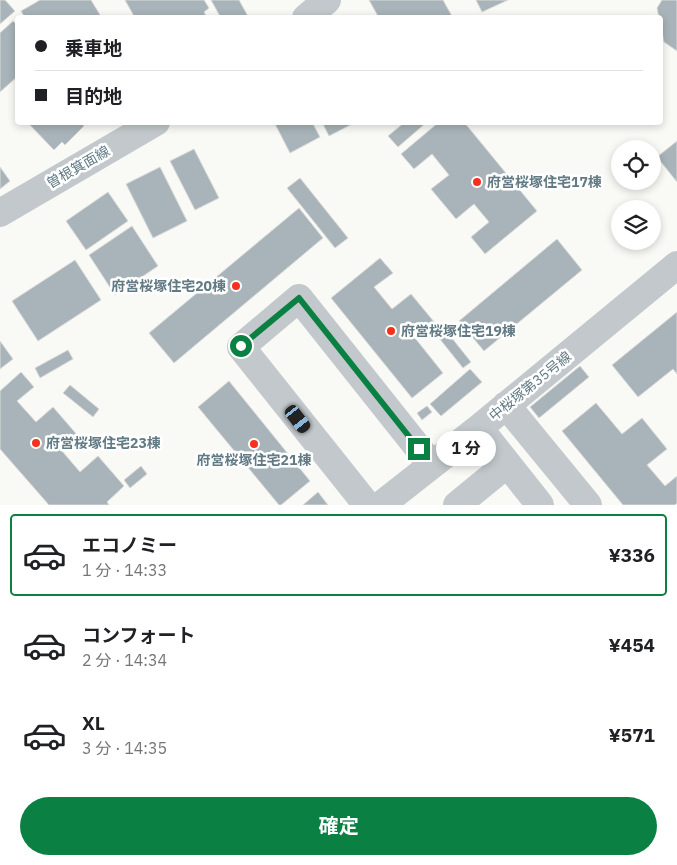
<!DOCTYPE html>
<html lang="ja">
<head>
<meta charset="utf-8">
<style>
  body { margin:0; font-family:"IBM Plex Sans","Noto Sans JP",sans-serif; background:#f2f2f2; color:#202124; height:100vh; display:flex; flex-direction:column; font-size:19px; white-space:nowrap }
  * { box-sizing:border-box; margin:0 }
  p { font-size:16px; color:#757577 }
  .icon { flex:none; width:28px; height:28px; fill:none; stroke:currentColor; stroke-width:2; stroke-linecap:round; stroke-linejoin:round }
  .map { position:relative; height:505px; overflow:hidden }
  .panel { display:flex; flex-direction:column; background:#fff; flex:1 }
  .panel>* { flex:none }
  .guide { position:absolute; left:15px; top:15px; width:648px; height:110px; border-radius:5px; box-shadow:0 2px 8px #0003; display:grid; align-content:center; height:110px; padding:0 20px; background:#fff }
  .tools { position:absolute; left:611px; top:140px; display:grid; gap:10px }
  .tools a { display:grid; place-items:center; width:50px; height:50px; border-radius:50%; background:#fff; box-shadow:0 2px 8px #0003; font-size:25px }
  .end { position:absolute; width:22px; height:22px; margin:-11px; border:6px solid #0b8043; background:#fff; box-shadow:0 0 0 2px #fff }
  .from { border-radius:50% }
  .bubble { position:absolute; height:35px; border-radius:18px; background:#fff; box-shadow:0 2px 8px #0003; font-size:16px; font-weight:700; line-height:35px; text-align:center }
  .car { position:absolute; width:15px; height:30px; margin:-15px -8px; border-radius:6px; box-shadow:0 0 4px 1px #0007; background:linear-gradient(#222 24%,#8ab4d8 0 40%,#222 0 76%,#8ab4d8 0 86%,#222 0) }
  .guide b { display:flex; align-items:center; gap:18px; height:48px; font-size:19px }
  .guide b+b { border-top:1px solid #e0e0e0 }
  .guide i { width:12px; height:12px; background:#202124 }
  ul { padding:9px 0 0; list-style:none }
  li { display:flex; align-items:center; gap:15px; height:82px; margin:0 10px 8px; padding:0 10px; border:2px solid transparent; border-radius:5px }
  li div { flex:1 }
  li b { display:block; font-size:19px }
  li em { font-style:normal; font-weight:700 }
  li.current { border-color:#0b8043 }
  li>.icon { width:45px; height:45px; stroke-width:1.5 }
  .action { display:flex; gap:10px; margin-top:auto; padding:10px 20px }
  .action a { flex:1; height:58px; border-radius:30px; background:#0b8043; color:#fff; font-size:20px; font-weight:700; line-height:58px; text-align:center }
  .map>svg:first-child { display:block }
  .building { fill:#a8b4b9; stroke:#dbdad8 }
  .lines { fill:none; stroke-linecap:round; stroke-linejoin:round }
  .minor { stroke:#c2c8cb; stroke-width:28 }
  .route { stroke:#0b8043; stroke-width:6 }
  .poi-dot { fill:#f5301b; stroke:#fff; stroke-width:2 }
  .labels { text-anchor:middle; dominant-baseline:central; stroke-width:5; stroke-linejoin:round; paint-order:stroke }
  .street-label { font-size:14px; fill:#617a84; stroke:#fff }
  .poi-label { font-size:14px; font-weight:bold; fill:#617a84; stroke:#fff; text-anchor:start }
</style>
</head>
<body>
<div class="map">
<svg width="677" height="505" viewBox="0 0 677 505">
  <rect width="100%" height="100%" fill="#f9f9f6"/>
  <path class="building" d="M0 0H5L15 11 0 24Z
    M40 0H91L102 18H25L21 11Z
    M125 0H204L209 8 204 12 207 18H135Z
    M211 0H239L249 18H221Z
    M369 0H443L453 18H379Z
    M476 0H508L482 12Z
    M662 0H677V51L664 42 657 8Z
    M13 21 18 26V76L0 92V33Z
    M27 122H81L84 126 65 145 62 142 54 150Z
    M274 122H312L320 137 290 153Z
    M322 122H356L329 136Z
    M405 122H427L398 147 388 136Z
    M439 122H464L537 211 485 254 471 237 489 222 474 204 456 219 431 189 449 175 432 154 414 169 401 154Z
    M677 141V182L657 157Z
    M194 149 219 198 195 210 170 161Z
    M0 167 10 181 0 189Z
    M160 167 187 221 153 238 126 184Z
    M300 178 348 238 335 248 287 188Z
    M108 192 128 221 86 250 66 221Z
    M299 208 323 238 174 363 149 333Z
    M132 226 158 266 115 295 89 255Z
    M557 239 582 270 484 351 459 321Z
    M380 258 393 273 374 287 392 309 411 294 435 323 415 338 443 373 412 398 331 298Z
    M75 260 101 300 38 341 12 301Z
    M677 312V374L673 369 638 397 612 365Z
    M447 332 471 362 463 368 439 338Z
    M0 341 13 359 0 369Z
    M68 350 73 359 40 378 35 368Z
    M580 366 589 377 539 418 530 407Z
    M470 369 482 382 441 416 430 404Z
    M21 372 34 387 17 401 36 422 53 407 79 437 62 451 80 472 98 456 124 486 107 502 109 505H49L0 449V391Z
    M229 381 310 481 281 505H279L198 407Z
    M70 385 99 409 93 417 63 393Z
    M596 403 622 434 642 418 667 449 647 465 665 486 677 476V503L675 505H623L562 431Z
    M427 406 432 412 422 420 417 413Z
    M141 466 147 474 130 488 124 480Z
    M318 492 328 505H303Z"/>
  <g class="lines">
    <path class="minor" d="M306 18 327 0
      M0 213 156 122
      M506 405 588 505
      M479 428 540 505
      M367 505 241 347 299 298 431 464
      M381 505 479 428 677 265
      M457 505 507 464"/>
  </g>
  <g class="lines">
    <path class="route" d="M241 346 299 298 419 449"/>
  </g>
  <g class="poi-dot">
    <circle cx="477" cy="182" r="5"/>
    <circle cx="236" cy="286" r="5"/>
    <circle cx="391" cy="331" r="5"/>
    <circle cx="36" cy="443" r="5"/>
    <circle cx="254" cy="444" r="5"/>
  </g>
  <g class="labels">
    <g class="street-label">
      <text transform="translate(78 167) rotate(-30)">曽根箕面線</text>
      <text transform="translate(530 386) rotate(-39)">中桜塚第35号線</text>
    </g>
    <g class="poi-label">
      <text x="487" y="182">府営桜塚住宅17棟</text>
      <text x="226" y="286" text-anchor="end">府営桜塚住宅20棟</text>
      <text x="401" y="331">府営桜塚住宅19棟</text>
      <text x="46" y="443">府営桜塚住宅23棟</text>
      <text x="254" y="460" text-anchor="middle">府営桜塚住宅21棟</text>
    </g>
  </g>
</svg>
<div class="tools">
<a><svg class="icon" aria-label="locate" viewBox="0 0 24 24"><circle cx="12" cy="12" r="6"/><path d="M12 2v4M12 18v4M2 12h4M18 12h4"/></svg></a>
<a><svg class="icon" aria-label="layers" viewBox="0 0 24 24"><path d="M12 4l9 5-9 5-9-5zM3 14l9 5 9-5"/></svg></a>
</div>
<i class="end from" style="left:241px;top:346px"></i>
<i class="end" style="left:419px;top:449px"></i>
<div class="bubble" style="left:436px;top:431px;width:60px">1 分</div>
<i class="car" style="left:298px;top:419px;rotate:142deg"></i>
<div class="guide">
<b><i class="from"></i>乗車地</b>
<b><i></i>目的地</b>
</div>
</div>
<section class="panel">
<ul>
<li class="current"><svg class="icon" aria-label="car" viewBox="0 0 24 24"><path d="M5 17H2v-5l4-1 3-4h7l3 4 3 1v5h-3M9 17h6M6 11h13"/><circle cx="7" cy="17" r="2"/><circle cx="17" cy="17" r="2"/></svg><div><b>エコノミー</b><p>1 分 · 14:33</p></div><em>¥336</em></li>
<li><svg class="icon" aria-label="car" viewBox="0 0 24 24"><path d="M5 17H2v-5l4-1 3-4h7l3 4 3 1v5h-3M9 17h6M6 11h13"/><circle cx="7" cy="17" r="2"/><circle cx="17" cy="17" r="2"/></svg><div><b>コンフォート</b><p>2 分 · 14:34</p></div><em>¥454</em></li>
<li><svg class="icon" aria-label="car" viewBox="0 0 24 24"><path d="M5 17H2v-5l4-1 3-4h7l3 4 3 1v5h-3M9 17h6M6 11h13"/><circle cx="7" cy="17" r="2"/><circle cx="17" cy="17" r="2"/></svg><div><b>XL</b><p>3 分 · 14:35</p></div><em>¥571</em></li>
</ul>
<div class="action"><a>確定</a></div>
</section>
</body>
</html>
